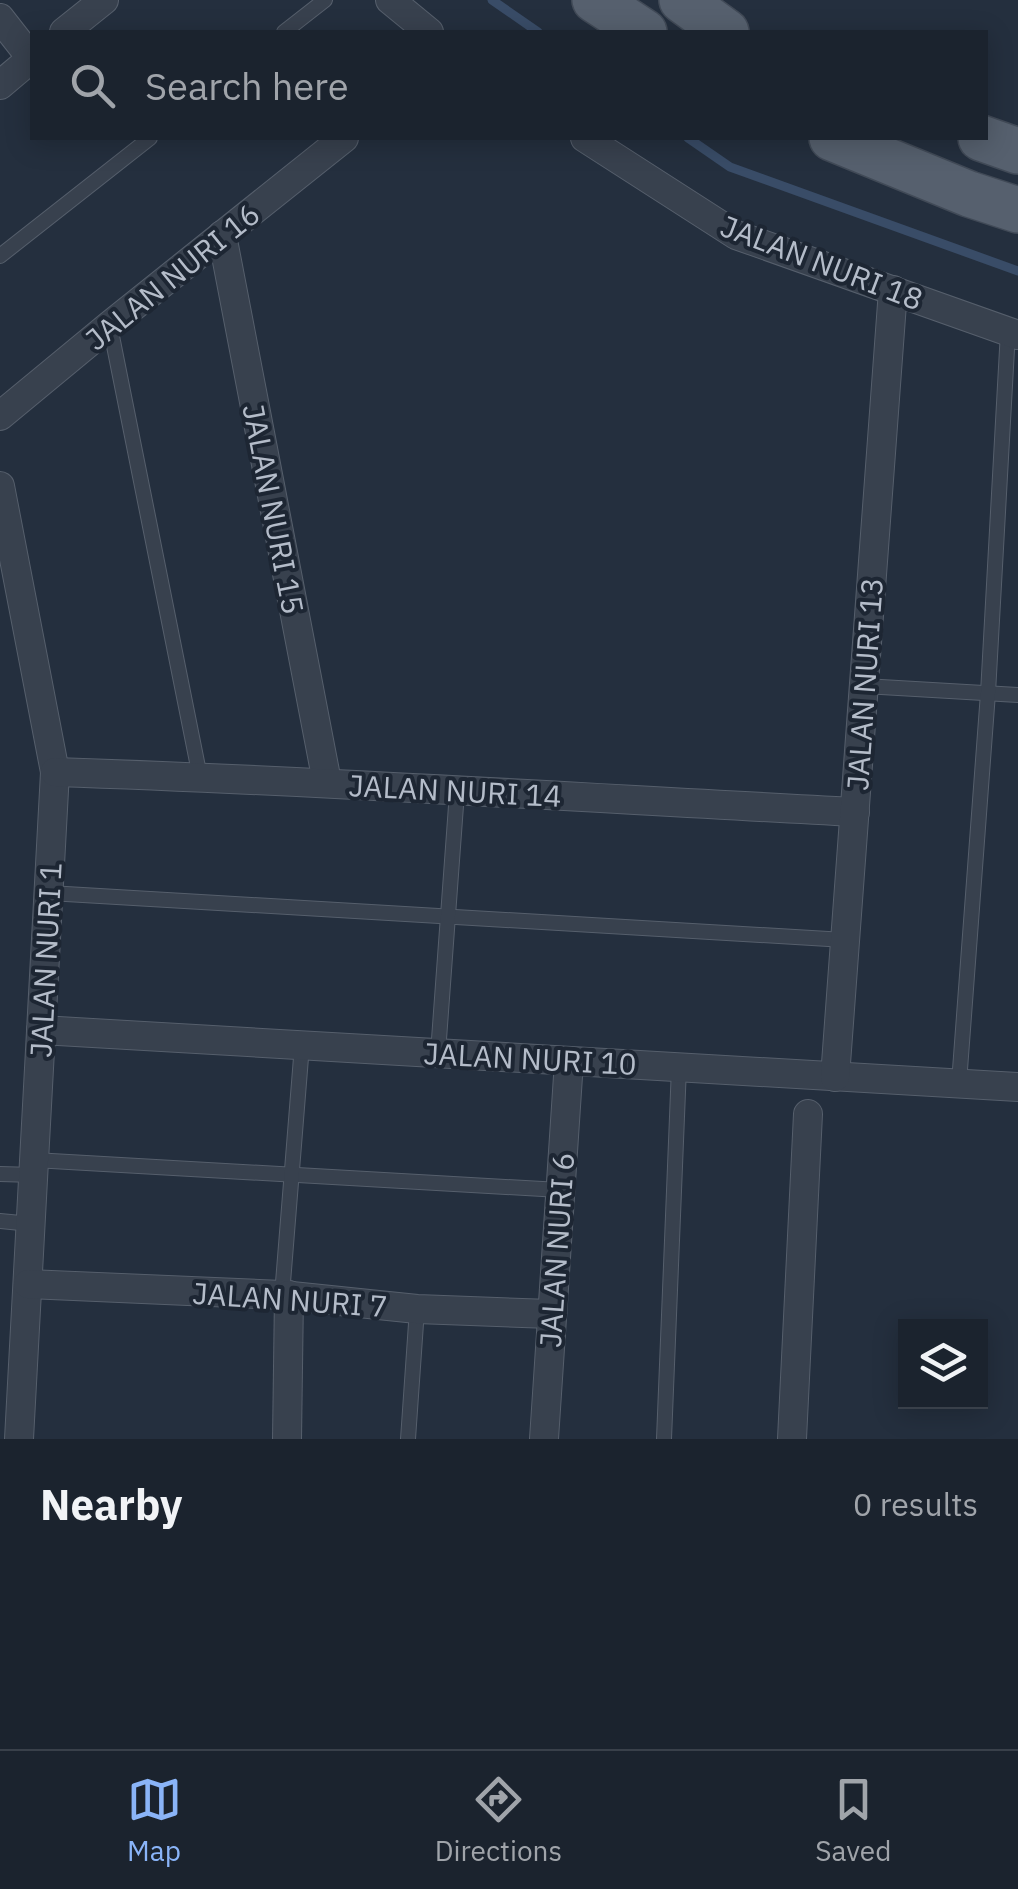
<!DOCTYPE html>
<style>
body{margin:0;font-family:"IBM Plex Sans",sans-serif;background:#282f3a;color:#f1f3f6}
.controls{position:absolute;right:30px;bottom:30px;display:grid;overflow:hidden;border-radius:0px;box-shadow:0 5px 25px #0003}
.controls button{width:90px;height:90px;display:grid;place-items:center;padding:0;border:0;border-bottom:2px solid #39404a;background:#1b232e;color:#f1f3f6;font:50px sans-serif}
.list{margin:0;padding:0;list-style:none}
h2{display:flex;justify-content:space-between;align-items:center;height:130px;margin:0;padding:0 40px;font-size:42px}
h2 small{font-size:32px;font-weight:400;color:#a0a4aa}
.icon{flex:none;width:55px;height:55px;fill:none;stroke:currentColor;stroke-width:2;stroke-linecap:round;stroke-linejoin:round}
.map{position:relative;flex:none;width:1018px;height:1439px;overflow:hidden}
.search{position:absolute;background:#1b232e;box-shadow:0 5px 25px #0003;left:30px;right:30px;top:30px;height:110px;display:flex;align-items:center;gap:25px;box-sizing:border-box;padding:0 35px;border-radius:0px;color:#a0a4aa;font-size:38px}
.sheet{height:310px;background:#1b232e}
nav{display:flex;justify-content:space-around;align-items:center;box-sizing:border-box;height:140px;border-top:2px solid #39404a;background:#1b232e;font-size:28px;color:#a0a4aa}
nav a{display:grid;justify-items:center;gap:5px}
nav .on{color:#8ab4f8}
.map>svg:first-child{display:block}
</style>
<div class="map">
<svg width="1018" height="1439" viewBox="0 0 1018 1439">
<rect width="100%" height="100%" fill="#242f3e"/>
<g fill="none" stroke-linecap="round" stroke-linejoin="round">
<!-- stream -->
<g stroke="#394c67" stroke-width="9">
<path d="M492,0l46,32"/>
<path d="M688,138l42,29 288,104"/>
</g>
<!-- lane casing -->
<g stroke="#565f6c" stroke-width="16">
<g id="lane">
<path d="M284,32l41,-32"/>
<path d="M0,256l150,-118"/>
<path d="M110,326l90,451"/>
<path d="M864,686l154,9"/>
<path d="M49,893l796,47"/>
<path d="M438,1053l19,-261"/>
<path d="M959,1083l29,-390 20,-362"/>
<path d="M34,1160l526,30"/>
<path d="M0,1174l34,1"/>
<path d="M0,1221l31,3"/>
<path d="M282,1295l20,-250"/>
<path d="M408,1439l9,-130"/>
<path d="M664,1439l15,-372"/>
</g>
</g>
<!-- street casing -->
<g stroke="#565f6c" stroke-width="30">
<g id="street">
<path d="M390,0l39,32"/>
<path d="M0,18l32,41"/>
<path d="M64,32l40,-32"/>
<path d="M0,85l32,-27"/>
<path d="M585,138l151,97 282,100"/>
<path d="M222,235l105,547"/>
<path d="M0,416l110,-91 234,-187"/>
<path d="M0,486l55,286 -36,667"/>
<path d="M55,772c267,9 533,26 800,40"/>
<path d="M41,1030l977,57"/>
<path d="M835,1077l58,-787"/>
<path d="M28,1284l254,11 135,14 134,5"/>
<path d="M287,1439l2,-144"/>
<path d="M544,1439l25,-378"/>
<path d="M792,1439l16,-325"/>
</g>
</g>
<!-- primary casing -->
<g stroke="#414a57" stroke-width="48">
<g id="primary">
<path d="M595,0l49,32"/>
<path d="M682,0l44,32"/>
<path d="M832,138l137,56 49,16"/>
<path d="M981,138l37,13"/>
</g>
</g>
<!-- lane -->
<use href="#lane" stroke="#38414e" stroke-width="14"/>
<!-- street -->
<use href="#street" stroke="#38414e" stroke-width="28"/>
<!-- primary -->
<use href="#primary" stroke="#56606e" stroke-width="45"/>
</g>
<g text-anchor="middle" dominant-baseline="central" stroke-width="8" stroke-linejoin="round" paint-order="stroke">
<!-- street labels -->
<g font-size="30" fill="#b4bcc9" stroke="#1d2633">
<text transform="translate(822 262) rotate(21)">JALAN NURI 18</text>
<text transform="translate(172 276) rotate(-39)">JALAN NURI 16</text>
<text transform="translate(274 509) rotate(79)">JALAN NURI 15</text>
<text transform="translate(864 684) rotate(-86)">JALAN NURI 13</text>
<text transform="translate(455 790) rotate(3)">JALAN NURI 14</text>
<text transform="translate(45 960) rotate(-87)">JALAN NURI 1</text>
<text transform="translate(530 1058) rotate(3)">JALAN NURI 10</text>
<text transform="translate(556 1250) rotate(-86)">JALAN NURI 6</text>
<text transform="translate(290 1299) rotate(4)">JALAN NURI 7</text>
</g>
</g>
</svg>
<div class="controls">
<button><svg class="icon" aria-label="layers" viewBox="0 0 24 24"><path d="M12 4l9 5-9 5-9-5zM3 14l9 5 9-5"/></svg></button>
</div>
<div class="search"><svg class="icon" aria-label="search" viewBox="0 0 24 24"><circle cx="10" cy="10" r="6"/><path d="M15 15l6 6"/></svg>Search here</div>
</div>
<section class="sheet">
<h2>Nearby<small>0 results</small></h2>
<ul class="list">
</ul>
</section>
<nav>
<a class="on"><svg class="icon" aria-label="map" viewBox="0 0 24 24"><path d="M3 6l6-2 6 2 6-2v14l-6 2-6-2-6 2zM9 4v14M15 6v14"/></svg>Map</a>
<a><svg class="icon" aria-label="directions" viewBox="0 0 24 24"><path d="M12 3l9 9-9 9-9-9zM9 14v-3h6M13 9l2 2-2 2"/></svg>Directions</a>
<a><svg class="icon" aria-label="saved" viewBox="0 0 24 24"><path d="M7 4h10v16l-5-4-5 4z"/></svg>Saved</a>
</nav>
